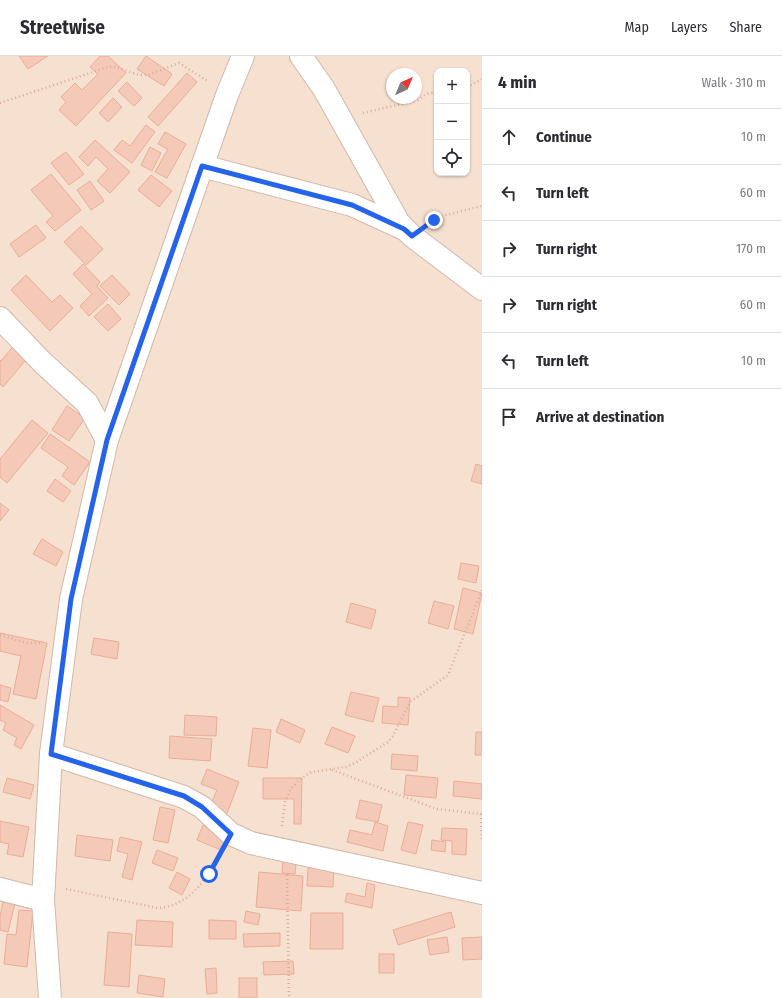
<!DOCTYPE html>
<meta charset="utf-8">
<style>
body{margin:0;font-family:"Fira Sans Condensed",sans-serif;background:#f7f7f7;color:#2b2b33}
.controls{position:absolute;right:12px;top:12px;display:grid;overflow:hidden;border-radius:8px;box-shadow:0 1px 3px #0004}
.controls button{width:36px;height:36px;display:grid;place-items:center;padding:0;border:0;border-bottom:1px solid #e1e1e2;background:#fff;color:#2b2b33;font:20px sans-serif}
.compass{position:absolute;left:386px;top:12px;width:36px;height:36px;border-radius:50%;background:#fff;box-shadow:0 1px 3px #0004;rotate:44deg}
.stop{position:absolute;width:12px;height:12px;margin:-9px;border:3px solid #2563eb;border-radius:50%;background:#fff}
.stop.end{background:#2563eb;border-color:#fff;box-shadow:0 1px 4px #0008}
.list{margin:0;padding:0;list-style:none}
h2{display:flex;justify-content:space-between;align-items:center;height:52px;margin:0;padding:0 16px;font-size:17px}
h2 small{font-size:13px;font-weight:400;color:#7c7c81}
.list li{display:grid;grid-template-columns:26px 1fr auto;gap:12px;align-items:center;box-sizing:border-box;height:56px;padding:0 16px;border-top:1px solid #e1e1e2}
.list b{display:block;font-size:15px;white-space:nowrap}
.list em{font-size:13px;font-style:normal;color:#7c7c81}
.icon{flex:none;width:22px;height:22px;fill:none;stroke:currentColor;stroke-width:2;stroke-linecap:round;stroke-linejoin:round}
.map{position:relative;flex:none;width:482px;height:942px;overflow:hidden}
header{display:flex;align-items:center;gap:24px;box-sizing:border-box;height:56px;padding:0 20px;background:#fff;border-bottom:1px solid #e1e1e2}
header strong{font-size:19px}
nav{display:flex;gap:22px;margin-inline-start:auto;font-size:14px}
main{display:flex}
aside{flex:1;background:#fff}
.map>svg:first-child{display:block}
</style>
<header>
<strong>Streetwise</strong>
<nav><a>Map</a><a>Layers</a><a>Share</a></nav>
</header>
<main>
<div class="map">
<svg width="482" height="942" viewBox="0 0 482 942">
<rect width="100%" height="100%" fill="#fef0e2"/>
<!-- residential -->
<path fill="#f6e0d0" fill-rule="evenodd" d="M0,0h482v942h-482zM437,15h30v102h-30zM392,18h24v24h-24z"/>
<!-- building -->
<g fill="#f5c9b7" stroke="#e9ad97">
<path d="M19,0h29l-20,13z"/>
<path d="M100,0h8l18,17 -50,53 -17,-16 7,-8 -5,-5 14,-14 7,7 16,-16 -8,-7z"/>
<path d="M146,0l26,18 -8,12 -27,-17z"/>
<path d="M187,17l10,9 -39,44 -10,-9z"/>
<path d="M127,26l15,16 -8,8 -16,-15z"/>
<path d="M113,42l9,9 -14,15 -9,-9z"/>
<path d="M146,69l9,7 -23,31 -18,-13 8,-10 8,6z"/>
<path d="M165,76l21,12 -19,34 -12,-6 13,-23 -10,-5z"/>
<path d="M95,84l35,32 -20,21 -13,-12 11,-12 -12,-12 -8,9 -9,-9z"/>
<path d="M150,91l11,6 -9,18 -11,-6z"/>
<path d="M66,96l18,22 -15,11 -18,-22z"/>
<path d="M51,118l30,36 -26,21 -9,-9 7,-6 -22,-26z"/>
<path d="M151,119l21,16 -13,16 -21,-17z"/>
<path d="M90,125l14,20 -13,9 -14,-20z"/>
<path d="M36,169l10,13 -27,19 -9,-13z"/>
<path d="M81,170l22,23 -17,16 -22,-23z"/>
<path d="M83,208l17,18 -3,4 11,12 -19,18 -9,-10 12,-12 -19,-20z"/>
<path d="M26,219l26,27 8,-7 13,13 -23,23 -39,-41z"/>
<path d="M112,219l18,19 -11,11 -19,-19z"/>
<path d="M108,248l13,15 -13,12 -14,-14z"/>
<path d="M22,280l14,12 -33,39 -3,-3v-24l1,1z"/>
<path d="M67,350l18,12 -16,23 -17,-11z"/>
<path d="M32,364l16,13 -41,50 -7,-6v-18z"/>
<path d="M50,378l40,28 -16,23 -12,-9 6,-9 -27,-19z"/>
<path d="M476,408l6,2v18l-11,-3z"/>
<path d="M55,423l16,12 -8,11 -16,-11z"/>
<path d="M0,447l9,7 -9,11z"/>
<path d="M42,483l21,13 -7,14 -23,-12z"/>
<path d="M461,507l18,3 -3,17 -18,-4z"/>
<path d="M463,532l19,5 -9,41 -19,-5z"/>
<path d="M434,545l20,5 -6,23 -20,-6z"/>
<path d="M351,547l25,7 -5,19 -25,-7z"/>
<path d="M0,577l47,10 -11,56 -23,-5 8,-38 -21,-5z"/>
<path d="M94,582l25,4 -2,17 -26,-5z"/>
<path d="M0,629l11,3 -3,14 -8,-2z"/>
<path d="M351,636l28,6 -6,24 -28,-7z"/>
<path d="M398,641l12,1 -2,27 -26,-2 1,-17 15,1z"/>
<path d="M0,649l34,20 -13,24 -7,-4 3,-7 -14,-8 3,-7 -6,-3z"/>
<path d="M185,659l32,2 -1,19 -32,-1z"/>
<path d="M281,663l24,11 -5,13 -24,-11z"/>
<path d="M332,671l23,9 -7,17 -23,-9z"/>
<path d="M253,672l18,2 -4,38 -19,-2z"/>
<path d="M476,676h6v23h-7z"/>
<path d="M170,680l42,3 -2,22 -41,-3z"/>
<path d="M392,698l26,2 -1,15 -26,-2z"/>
<path d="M207,713l32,13 -13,34 -17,-7 8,-19 -16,-6z"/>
<path d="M406,719l32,3 -2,20 -32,-3z"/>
<path d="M7,722l27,7 -4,14 -27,-7z"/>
<path d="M263,722h39l-1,46h-7v-25h-31z"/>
<path d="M454,725l28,3v15l-29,-3z"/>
<path d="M360,744l22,5 -4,17 -22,-4z"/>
<path d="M160,751l15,3 -7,33 -15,-3z"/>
<path d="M0,765l29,6 -6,30 -16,-3 2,-10 -9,-2z"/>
<path d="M375,766l13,4 -5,25 -36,-9 3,-12 22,5z"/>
<path d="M408,766l15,3 -7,29 -15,-4z"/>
<path d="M203,769l24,10 -6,15 -24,-10z"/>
<path d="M442,772l25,1 -1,26 -14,-1v-13l-11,-1z"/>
<path d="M77,779l36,5 -3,21 -35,-5z"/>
<path d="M120,781l22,5 -10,38 -10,-3 6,-23 -11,-3z"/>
<path d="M432,784l14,2 -1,10 -14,-2z"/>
<path d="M157,794l21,8 -5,13 -21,-8z"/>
<path d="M283,797l14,1 -2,20 -13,-1z"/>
<path d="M308,812h26l-1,19 -26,-1z"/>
<path d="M177,816l13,7 -8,16 -13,-7z"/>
<path d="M259,816l44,4 -2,35 -45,-4z"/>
<path d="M367,827l8,2 -3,23 -27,-6 2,-9 18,4z"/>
<path d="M4,841l12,2 -8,33 -8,-2v-14z"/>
<path d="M19,854l14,1 -6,56 -23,-3 3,-30 9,1z"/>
<path d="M246,855l14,3 -2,11 -14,-3z"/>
<path d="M451,856l4,15 -57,18 -5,-15z"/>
<path d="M311,857h32v36h-33z"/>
<path d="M137,864l36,2 -1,25 -37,-2z"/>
<path d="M209,864l27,1v18h-27z"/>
<path d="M108,876l24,2 -3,53 -25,-2z"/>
<path d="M280,877v13l-36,1 -1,-13z"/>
<path d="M447,881l2,15 -19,3 -3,-15z"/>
<path d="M482,881v22l-19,1 -1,-22z"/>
<rect x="379" y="898" width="15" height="19"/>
<path d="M293,905l1,13 -30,1 -1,-13z"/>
<path d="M216,912l1,25 -10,1 -2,-25z"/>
<path d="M139,919l26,4 -2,18 -26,-4z"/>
<rect x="239" y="922" width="18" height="20"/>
</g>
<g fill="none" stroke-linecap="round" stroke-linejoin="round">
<!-- minor casing -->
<g stroke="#d2b8aa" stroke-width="24">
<g id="minor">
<path d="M301,0l23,33 75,134 13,13 70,53"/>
<path d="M202,110l150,39 50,23"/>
<path d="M0,262l43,45 44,40 20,37"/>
<path d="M51,698l133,43 18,10 29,27 20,9 231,50"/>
<path d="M0,833l43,11"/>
<path d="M50,942l-7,-98 8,-146 20,-155 36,-159 120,-345 16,-39"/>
</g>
</g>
<!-- path -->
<g stroke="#daac9b" stroke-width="2.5" stroke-dasharray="1 3" stroke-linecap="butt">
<path d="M467,31l15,-8"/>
<path d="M0,47l108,-36h8l23,8h9l31,-12 30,19"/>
<path d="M363,57l55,-13 8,-6 11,-2"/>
<path d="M431,166l15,-7 36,-9"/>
<path d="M0,579l27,8h15"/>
<path d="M332,714l105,39 45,5"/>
<path d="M481,758l1,28"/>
<path d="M282,770l3,-24 5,-12 9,-10 12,-8 35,-5 9,-4 33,-21 5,-6 17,-34 38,-27 34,-85"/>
<path d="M287,819l2,123"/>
<path d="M66,833l92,19c31,-2 49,-29 62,-54"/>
</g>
<!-- minor -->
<use href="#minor" stroke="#fff" stroke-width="22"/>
</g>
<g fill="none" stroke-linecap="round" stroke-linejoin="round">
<!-- route -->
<path stroke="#2563eb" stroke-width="5" d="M209,818l22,-40 -29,-27 -18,-11 -133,-42 20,-155 36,-159 95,-274 150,39 52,24 8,7 22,-16"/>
</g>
</svg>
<div class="controls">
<button>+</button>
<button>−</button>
<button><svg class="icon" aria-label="locate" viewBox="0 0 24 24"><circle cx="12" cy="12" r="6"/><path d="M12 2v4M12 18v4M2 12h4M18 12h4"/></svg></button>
</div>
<svg class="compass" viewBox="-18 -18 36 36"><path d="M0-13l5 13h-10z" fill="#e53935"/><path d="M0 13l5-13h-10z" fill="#7c7c81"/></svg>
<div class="stop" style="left:209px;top:818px"></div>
<div class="stop end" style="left:434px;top:164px"></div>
</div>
<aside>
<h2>4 min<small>Walk · 310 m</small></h2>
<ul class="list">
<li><svg class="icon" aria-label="ahead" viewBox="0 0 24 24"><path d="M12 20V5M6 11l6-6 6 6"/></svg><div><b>Continue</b></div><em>10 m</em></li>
<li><svg class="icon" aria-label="left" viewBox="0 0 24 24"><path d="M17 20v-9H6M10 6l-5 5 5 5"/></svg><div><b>Turn left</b></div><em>60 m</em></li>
<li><svg class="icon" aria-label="right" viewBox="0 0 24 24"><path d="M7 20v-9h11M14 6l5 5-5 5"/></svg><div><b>Turn right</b></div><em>170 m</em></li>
<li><svg class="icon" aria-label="right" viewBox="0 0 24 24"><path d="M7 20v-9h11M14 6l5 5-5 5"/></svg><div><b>Turn right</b></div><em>60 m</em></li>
<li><svg class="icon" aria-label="left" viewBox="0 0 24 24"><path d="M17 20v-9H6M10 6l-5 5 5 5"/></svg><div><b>Turn left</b></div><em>10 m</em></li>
<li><svg class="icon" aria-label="arrive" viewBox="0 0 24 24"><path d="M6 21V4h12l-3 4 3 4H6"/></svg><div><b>Arrive at destination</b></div></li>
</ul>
</aside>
</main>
